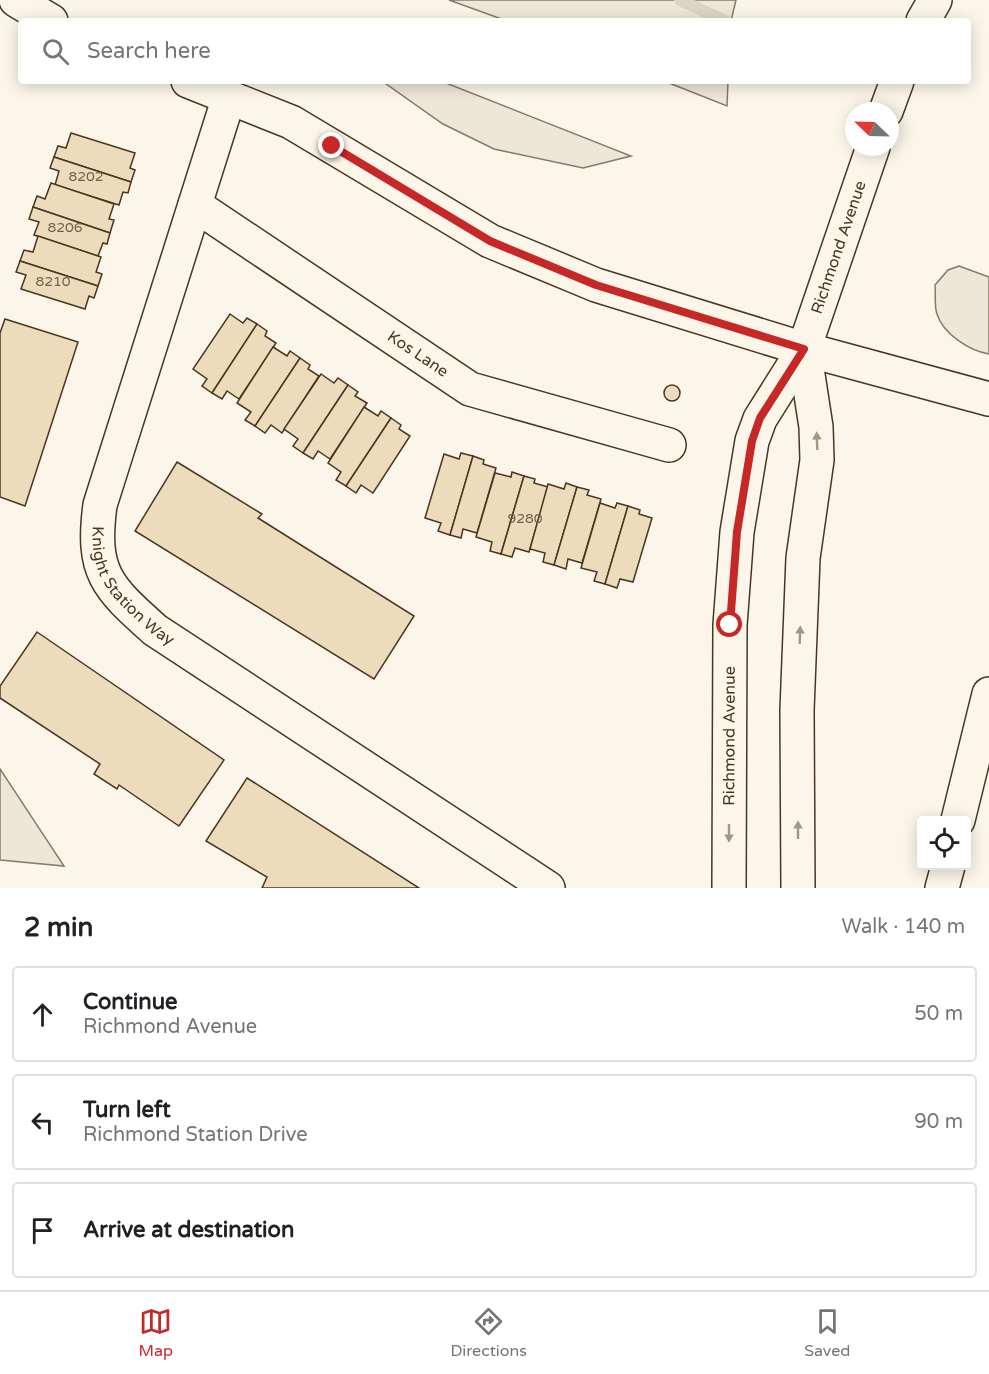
<!DOCTYPE html>
<meta charset="utf-8">
<style>
body{margin:0;font-family:"Varela Round",sans-serif;background:#f6f6f6;color:#202124}
.controls{position:absolute;right:18px;bottom:18px;display:grid;overflow:hidden;border-radius:6px;box-shadow:0 3px 15px #0003}
.controls button{width:54px;height:54px;display:grid;place-items:center;padding:0;border:0;border-bottom:2px solid #e0e0e0;background:#fff;color:#202124;font:30px sans-serif}
.compass{position:absolute;left:845px;top:102px;width:54px;height:54px;border-radius:50%;background:#fff;box-shadow:0 3px 15px #0003;rotate:293deg}
.stop{position:absolute;width:18px;height:18px;margin:-14px;border:4px solid #c62828;border-radius:50%;background:#fff}
.stop.end{background:#c62828;border-color:#fff;box-shadow:0 2px 6px #0008}
.list{margin:0;padding:0;list-style:none}
h2{display:flex;justify-content:space-between;align-items:center;height:78px;margin:0;padding:0 24px;font-size:26px}
h2 small{font-size:20px;font-weight:400;color:#757577}
.list li{display:grid;grid-template-columns:39px 1fr auto;gap:18px;align-items:center;box-sizing:border-box;height:96px;margin:0 12px 12px;padding:0 12px;border:2px solid #e0e0e0;border-radius:6px}
.list b{display:block;font-size:22px;white-space:nowrap}
.list p{margin:0;font-size:20px;white-space:nowrap;color:#757577}
.list em{font-size:20px;font-style:normal;color:#757577}
.icon{flex:none;width:33px;height:33px;fill:none;stroke:currentColor;stroke-width:2;stroke-linecap:round;stroke-linejoin:round}
.map{position:relative;flex:none;width:989px;height:888px;overflow:hidden}
.search{position:absolute;background:#fff;box-shadow:0 3px 15px #0003;left:18px;right:18px;top:18px;height:66px;display:flex;align-items:center;gap:15px;box-sizing:border-box;padding:0 21px;border-radius:6px;color:#757577;font-size:22px}
.sheet{height:402px;background:#fff}
nav{display:flex;justify-content:space-around;align-items:center;box-sizing:border-box;height:84px;border-top:2px solid #e0e0e0;background:#fff;font-size:16px;color:#757577}
nav a{display:grid;justify-items:center;gap:3px}
nav .on{color:#c62828}
.map>svg:first-child{display:block}
</style>
<div class="map">
<svg width="989" height="888" viewBox="0 0 989 888">
<rect width="100%" height="100%" fill="#fbf6e9"/>
<!-- green -->
<g fill="#ede6d9" stroke="#887966" stroke-width="1.5">
<path d="M449,0h287l-5,21h-224z"/>
<path d="M382,81h59l190,75 -48,12 -89,-19 -51,-25z"/>
<path d="M664,81h64l-1,25z"/>
<path d="M959,266l30,11v77c-19,-3 -46,-20 -52,-40 -3,-8 -1,-20 -2,-29l13,-15z"/>
<path d="M0,769l64,97 -64,-6z"/>
</g>
<g fill="none" stroke-linecap="round" stroke-linejoin="round">
<!-- stream -->
<path stroke="#dcd4c6" stroke-width="12" d="M680,0l45,21"/>
</g>
<!-- building -->
<g fill="#ecdcbc" stroke="#4a3520" stroke-width="1.5">
<path d="M71,133l64,20 -5,15 5,2 -4,12 -77,-25 4,-11 8,2z"/>
<path d="M54,157l77,25 -3,11 -5,-1 -4,13 -64,-20 4,-14 -9,-3z"/>
<path d="M51,183l63,21 -5,15 5,1 -4,13 -77,-26 4,-11 8,3z"/>
<path d="M33,207l77,26 -3,11 -4,-1 -5,13 -64,-21 5,-13 -10,-3z"/>
<path d="M38,236l63,21 -5,15 6,2 -4,12 -78,-25 4,-11 9,2z"/>
<path d="M20,261l78,25 -4,12 -5,-2 -4,13 -64,-20 5,-14 -10,-3z"/>
<path d="M230,314l13,9 4,-5 10,6 -45,69 -10,-7 5,-7 -14,-10z"/>
<path d="M5,319l73,23 -53,164 -25,-9v-164z"/>
<path d="M257,324l10,7 -2,5 11,7 -37,56 -12,-8 -5,8 -10,-6z"/>
<path d="M273,347l14,9 3,-5 10,7 -45,68 -10,-6 6,-8 -14,-9z"/>
<path d="M300,358l10,7 -2,4 11,7 -37,57 -11,-8 -6,8 -10,-7z"/>
<path d="M321,374l13,9 4,-5 10,7 -45,68 -10,-7 5,-7 -14,-10z"/>
<circle cx="672" cy="393" r="8"/>
<path d="M348,385l10,7 -3,4 12,7 -37,56 -12,-8 -5,8 -10,-6z"/>
<path d="M364,407l14,9 3,-5 10,7 -45,68 -10,-6 5,-8 -13,-9z"/>
<path d="M391,418l10,7 -2,4 11,7 -37,57 -12,-8 -5,8 -10,-7z"/>
<path d="M461,453l12,3 -23,79 -12,-4 3,-8 -16,-5 19,-64 15,5z"/>
<path d="M473,456l11,4 -1,4 13,4 -19,65 -14,-4 -2,9 -11,-3z"/>
<path d="M177,462l85,52 -4,4 156,98 -40,63 -239,-148z"/>
<path d="M512,472l12,4 -23,78 -11,-3 2,-9 -16,-5 19,-64 16,4z"/>
<path d="M524,476l11,3 -1,4 14,4 -19,65 -14,-4 -3,9 -11,-3z"/>
<path d="M566,483l11,4 -23,78 -11,-3 2,-9 -15,-4 18,-65 16,5z"/>
<path d="M577,487l12,3 -2,5 14,4 -19,64 -14,-4 -2,10 -12,-4z"/>
<path d="M600,503l15,5 2,-5 11,3 -23,78 -11,-3 3,-9 -16,-4z"/>
<path d="M628,506l12,4 -1,4 13,4 -19,64 -13,-3 -3,9 -12,-4z"/>
<path d="M37,632l187,128 -45,66 -60,-41 -2,4 -23,-15 6,-10 -100,-66v-12z"/>
<path d="M247,778l172,110h-157l5,-11 -61,-36z"/>
</g>
<g fill="none" stroke-linecap="round" stroke-linejoin="round">
<!-- minor casing -->
<g stroke="#4a3520" stroke-width="36">
<g id="minor">
<path d="M16,0l35,21"/>
<path d="M923,21l12,-21"/>
<path d="M188,81l103,41 199,119 106,44 208,64 185,50"/>
<path id="s1" d="M229,97l-129,408c-9,68 7,82 55,125l393,258"/>
<path d="M886,111l11,-30"/>
<path id="s2" d="M195,205l275,184 199,56"/>
<path d="M958,820l31,-126"/>
<path id="s3" d="M729,888l1,-263 7,-93 15,-91 8,-22 44,-70 69,-202"/>
<path d="M798,888l-1,-178 6,-152 14,-98 -1,-33 -12,-78"/>
<path d="M942,888l6,-22"/>
</g>
</g>
<!-- minor -->
<use href="#minor" stroke="#fbf6e9" stroke-width="33"/>
</g>
<!-- one-way arrows -->
<defs><path id="oneway-solid" d="M-6-.8H1V-3.2L6.5 0L1 3.2V.8H-6Z" transform="scale(1.5)"/></defs>
<g fill="#a29684">
<use href="#oneway-solid" transform="translate(817 441) rotate(-92)"/>
<use href="#oneway-solid" transform="translate(800 635) rotate(-88)"/>
<use href="#oneway-solid" transform="translate(798 830) rotate(-90)"/>
<use href="#oneway-solid" transform="translate(729 833) rotate(90)"/>
</g>
<g fill="none" stroke-linecap="round" stroke-linejoin="round">
<!-- route -->
<path stroke="#c62828" stroke-width="8" d="M332,146l158,95 106,44 208,64 -44,69 -8,23 -15,91 -7,93"/>
</g>
<g text-anchor="middle" dominant-baseline="central" stroke-width="4.5" stroke-linejoin="round" paint-order="stroke">
<!-- number labels -->
<g font-size="14" fill="#725f47">
<text x="86" y="176">8202</text>
<text x="65" y="227">8206</text>
<text x="53" y="281">8210</text>
<text x="525" y="518">9280</text>
</g>
<!-- street labels -->
<g font-size="16" fill="#4a3520" stroke="#fbf6e9">
<text stroke="none"><textPath href="#s3" startOffset="662">Richmond Avenue</textPath></text>
<text stroke="none"><textPath href="#s2" startOffset="268">Kos Lane</textPath></text>
<text stroke="none"><textPath href="#s1" startOffset="522">Knight Station Way</textPath></text>
<text stroke="none"><textPath href="#s3" startOffset="152">Richmond Avenue</textPath></text>
</g>
</g>
</svg>
<div class="controls">
<button><svg class="icon" aria-label="locate" viewBox="0 0 24 24"><circle cx="12" cy="12" r="6"/><path d="M12 2v4M12 18v4M2 12h4M18 12h4"/></svg></button>
</div>
<svg class="compass" viewBox="-18 -18 36 36"><path d="M0-13l5 13h-10z" fill="#e53935"/><path d="M0 13l5-13h-10z" fill="#757577"/></svg>
<div class="stop" style="left:730px;top:625px"></div>
<div class="stop end" style="left:332px;top:146px"></div>
<div class="search"><svg class="icon" aria-label="search" viewBox="0 0 24 24"><circle cx="10" cy="10" r="6"/><path d="M15 15l6 6"/></svg>Search here</div>
</div>
<section class="sheet">
<h2>2 min<small>Walk · 140 m</small></h2>
<ul class="list">
<li><svg class="icon" aria-label="ahead" viewBox="0 0 24 24"><path d="M12 20V5M6 11l6-6 6 6"/></svg><div><b>Continue</b><p>Richmond Avenue</p></div><em>50 m</em></li>
<li><svg class="icon" aria-label="left" viewBox="0 0 24 24"><path d="M17 20v-9H6M10 6l-5 5 5 5"/></svg><div><b>Turn left</b><p>Richmond Station Drive</p></div><em>90 m</em></li>
<li><svg class="icon" aria-label="arrive" viewBox="0 0 24 24"><path d="M6 21V4h12l-3 4 3 4H6"/></svg><div><b>Arrive at destination</b></div></li>
</ul>
</section>
<nav>
<a class="on"><svg class="icon" aria-label="map" viewBox="0 0 24 24"><path d="M3 6l6-2 6 2 6-2v14l-6 2-6-2-6 2zM9 4v14M15 6v14"/></svg>Map</a>
<a><svg class="icon" aria-label="directions" viewBox="0 0 24 24"><path d="M12 3l9 9-9 9-9-9zM9 14v-3h6M13 9l2 2-2 2"/></svg>Directions</a>
<a><svg class="icon" aria-label="saved" viewBox="0 0 24 24"><path d="M7 4h10v16l-5-4-5 4z"/></svg>Saved</a>
</nav>
